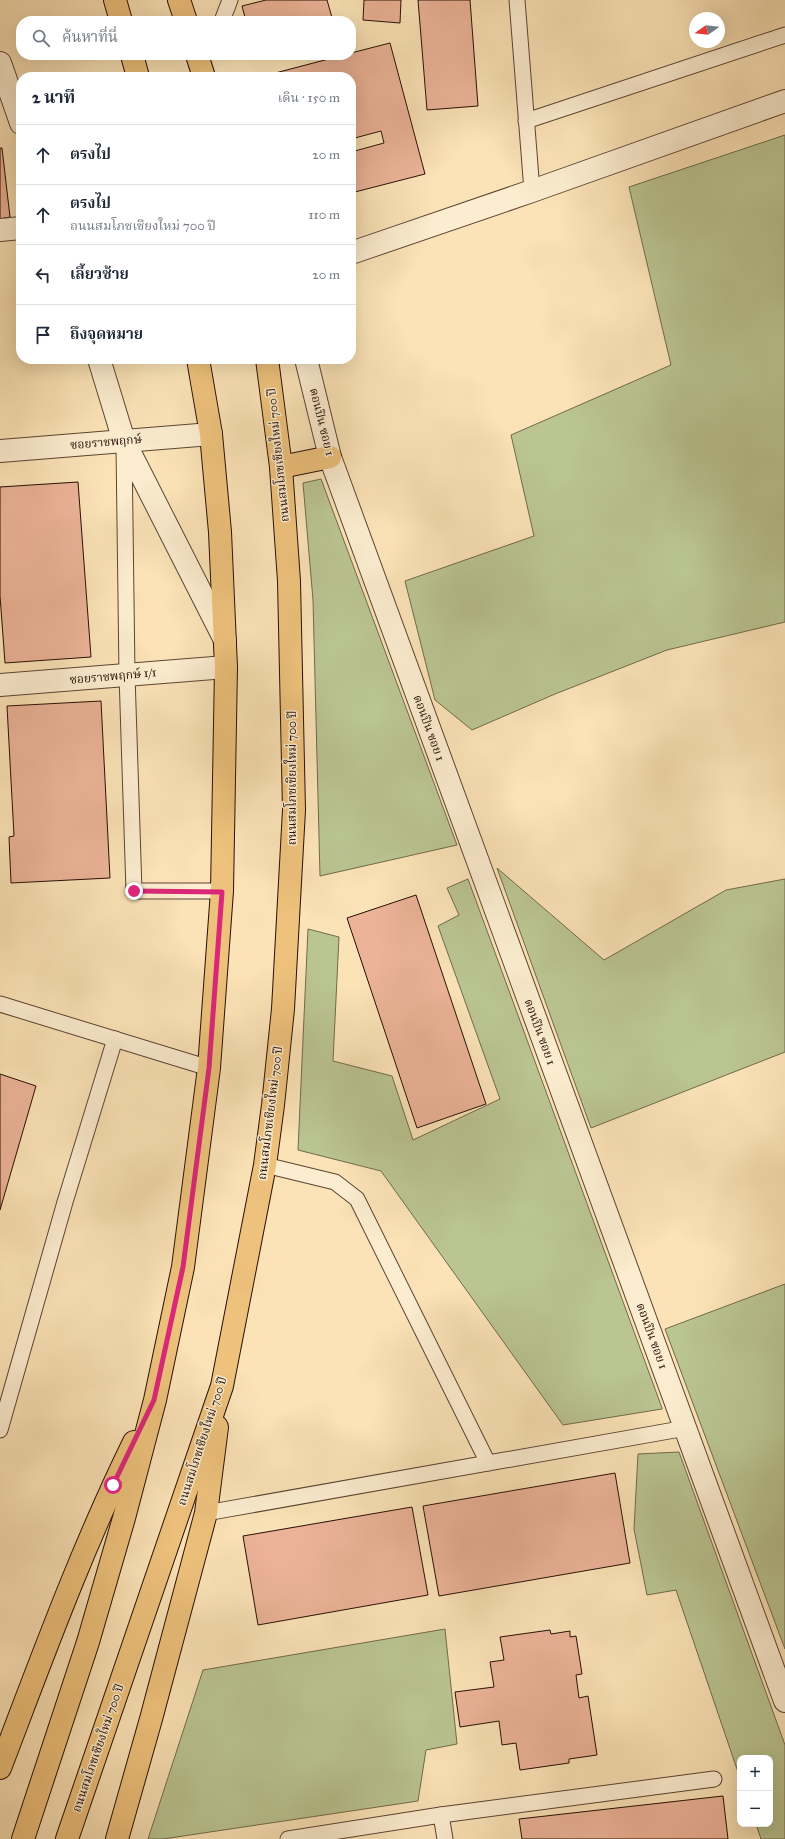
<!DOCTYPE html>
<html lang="th">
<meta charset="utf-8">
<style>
body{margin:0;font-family:"IM FELL Great Primer","Noto Serif Thai",serif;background:#f2f2f3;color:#1f2937}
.controls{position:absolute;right:12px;bottom:12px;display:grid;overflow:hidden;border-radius:8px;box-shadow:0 4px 16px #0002}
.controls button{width:36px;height:36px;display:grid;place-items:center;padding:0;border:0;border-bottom:1px solid #e0e1e3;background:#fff;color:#1f2937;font:20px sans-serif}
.compass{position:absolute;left:689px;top:12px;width:36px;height:36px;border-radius:50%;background:#fff;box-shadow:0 4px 16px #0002;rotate:256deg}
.stop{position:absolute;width:12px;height:12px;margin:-9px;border:3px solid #db2777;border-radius:50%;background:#fff}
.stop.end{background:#db2777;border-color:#fff;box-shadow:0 1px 4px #0008}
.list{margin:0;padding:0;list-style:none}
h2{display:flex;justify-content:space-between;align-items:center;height:52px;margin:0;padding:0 16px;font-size:17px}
h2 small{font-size:13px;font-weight:400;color:#747a83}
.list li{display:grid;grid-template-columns:26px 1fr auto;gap:12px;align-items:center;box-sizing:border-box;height:60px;padding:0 16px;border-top:1px solid #e0e1e3}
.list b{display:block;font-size:15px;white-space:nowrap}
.list p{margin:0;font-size:13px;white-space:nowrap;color:#747a83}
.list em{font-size:13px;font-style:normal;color:#747a83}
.icon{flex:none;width:22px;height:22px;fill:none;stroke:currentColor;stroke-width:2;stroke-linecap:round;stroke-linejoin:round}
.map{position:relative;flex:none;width:785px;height:1839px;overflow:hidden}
.search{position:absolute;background:#fff;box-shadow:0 4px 16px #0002;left:16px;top:16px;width:340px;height:44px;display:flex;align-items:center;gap:10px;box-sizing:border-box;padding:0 14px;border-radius:16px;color:#747a83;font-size:15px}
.panel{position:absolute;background:#fff;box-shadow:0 4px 16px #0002;left:16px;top:72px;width:340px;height:292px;border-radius:16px}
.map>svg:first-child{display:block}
</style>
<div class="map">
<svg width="785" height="1839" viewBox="0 0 785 1839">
<rect width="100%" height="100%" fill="#fbe3b7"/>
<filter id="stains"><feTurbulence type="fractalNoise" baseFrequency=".005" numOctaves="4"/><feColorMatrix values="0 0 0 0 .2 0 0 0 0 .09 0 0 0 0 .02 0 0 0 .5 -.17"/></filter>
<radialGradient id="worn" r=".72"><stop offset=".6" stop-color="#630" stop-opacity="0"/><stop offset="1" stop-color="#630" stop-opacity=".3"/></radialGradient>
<!-- green -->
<g fill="#bac592" stroke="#706a4c">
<path d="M785,135v487l-118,28 -112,44 -83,36 -37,-30 -30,-119 129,-45 -23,-101 160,-70 -42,-178z"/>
<path d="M321,479l136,366 -137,31 -7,-276 -10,-117z"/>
<path d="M497,868l107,92 122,-70 59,-11v173l-194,76z"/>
<path d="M468,879l194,529v1l-99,16 -182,-254 -83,-21 10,-221 31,8 -6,124 59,15 21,64 87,-41 -62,-173 21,-11 -12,-27z"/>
<path d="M785,1284v365l-120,-320z"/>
<path d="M679,1452l106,293v94h-24l-5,-15h14v-66h-30v20l-64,-188 -29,5 -13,-66 4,-75z"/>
<path d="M445,1629l12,115 -31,6 -8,51 -255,38h-15l55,-169z"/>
</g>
<!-- building -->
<g fill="#ecb398" stroke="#270f05">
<path d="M266,0h61l6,21h-87l-4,-15z"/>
<path d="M364,0h37l-1,23 -37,-3z"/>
<path d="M418,0h52l8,106 -51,4z"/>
<path d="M390,43l35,131 -74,19v-41l33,-9 -3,-12 -30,8v-62h-91l84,-22h7v-2z"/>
<path d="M0,148h2l8,69 -10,2z"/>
<path d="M78,482l13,175 -86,6 -5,-67v-109z"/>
<path d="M101,701l9,177 -99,5 -2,-46 5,-1 -7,-130z"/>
<path d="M416,895l70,209 -69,24 -70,-210z"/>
<path d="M0,1074l36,12 -36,124z"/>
<path d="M615,1473l15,90 -191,33 -16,-90z"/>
<path d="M412,1507l16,88 -170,30 -15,-89z"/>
<path d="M550,1630l1,4 19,-3v6l6,-1 6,38 -6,1 3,23 9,-2 9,59 -28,4v4l-49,7 -4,-27 -14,2 -3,-24 -39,6 -5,-35 39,-5 -4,-25 14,-2 -4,-23z"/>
<path d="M723,1796l5,43h-206l-3,-20z"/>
</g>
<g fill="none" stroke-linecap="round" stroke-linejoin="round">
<!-- lane casing -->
<g stroke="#5c4432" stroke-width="17">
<g id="lane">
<path d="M517,0l15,191"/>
<path d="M222,21l8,-21"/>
<path d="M526,121l259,-86"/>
<path d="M124,446l3,229 7,216h88"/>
<path d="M0,1004l209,64"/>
<path d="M265,1165l70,17 22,17 131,264"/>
<path d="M0,1430l65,-228 50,-163"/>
<path d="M206,1513l480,-85"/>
<path d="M441,1815l4,24"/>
<path d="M288,1839l153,-24 273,-36"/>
</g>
</g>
<!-- street casing -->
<g stroke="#5c4432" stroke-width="24">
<g id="street">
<path d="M0,63l21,60"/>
<path d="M0,230l21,-2"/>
<path d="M351,253l181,-62 253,-90"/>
<path d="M99,359l25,82 101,199"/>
<path d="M306,359l24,98 455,1244"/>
<path d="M0,451l211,-17"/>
<path d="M0,685l226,-18"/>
</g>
</g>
<!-- primary casing -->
<g stroke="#270f05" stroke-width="24">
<g id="primary">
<path d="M115,0l6,21"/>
<path d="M179,0l7,21"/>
<path d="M132,55l6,22"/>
<path d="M197,55l7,22"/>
<path d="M281,467l49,-10"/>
<path d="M0,1768c42,-110 82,-220 134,-326"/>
<path d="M23,1839l65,-197 36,-124 31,-118 28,-133 26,-199 13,-177 4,-224 -6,-135 -9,-98 -13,-75"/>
<path d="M67,1839l155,-453 43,-221 8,-60 10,-96 11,-199 -5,-229 -8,-114 -14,-108"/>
<path d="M117,1839l34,-120 55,-206 11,-86"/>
</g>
</g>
<!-- lane -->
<use href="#lane" stroke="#fcedd0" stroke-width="15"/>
<!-- street -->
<use href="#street" stroke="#fcedd0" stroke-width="22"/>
<!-- primary -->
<use href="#primary" stroke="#eec27c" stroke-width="22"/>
</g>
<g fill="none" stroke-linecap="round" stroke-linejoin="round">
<!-- route -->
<path stroke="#db2777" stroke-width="5" d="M113,1485l41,-85 29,-133 26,-199 13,-176 -88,-1"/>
</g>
<g text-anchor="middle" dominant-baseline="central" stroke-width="3" stroke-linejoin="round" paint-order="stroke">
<!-- street labels -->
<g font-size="12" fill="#270f05" stroke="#fcedd0">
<text transform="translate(322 422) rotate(76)">ดอนปิน ซอย 1</text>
<text transform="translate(106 442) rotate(-5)">ซอยราชพฤกษ์</text>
<text transform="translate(278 455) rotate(-96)">ถนนสมโภชเชียงใหม่ 700 ปี</text>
<text transform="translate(113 676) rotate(-5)">ซอยราชพฤกษ์ 1/1</text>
<text transform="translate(429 728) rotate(70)">ดอนปิน ซอย 1</text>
<text transform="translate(292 778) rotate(-90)">ถนนสมโภชเชียงใหม่ 700 ปี</text>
<text transform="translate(540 1032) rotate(70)">ดอนปิน ซอย 1</text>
<text transform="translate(270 1113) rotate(-83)">ถนนสมโภชเชียงใหม่ 700 ปี</text>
<text transform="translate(652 1336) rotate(70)">ดอนปิน ซอย 1</text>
<text transform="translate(202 1441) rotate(-72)">ถนนสมโภชเชียงใหม่ 700 ปี</text>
<text transform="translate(98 1748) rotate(-71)">ถนนสมโภชเชียงใหม่ 700 ปี</text>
</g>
</g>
<rect width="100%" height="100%" filter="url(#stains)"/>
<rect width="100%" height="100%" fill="url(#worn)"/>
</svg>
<div class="controls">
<button>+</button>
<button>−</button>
</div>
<svg class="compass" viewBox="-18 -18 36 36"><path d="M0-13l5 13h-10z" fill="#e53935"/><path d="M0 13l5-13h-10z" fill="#747a83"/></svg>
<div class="stop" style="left:113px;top:1485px"></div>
<div class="stop end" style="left:134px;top:891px"></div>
<div class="search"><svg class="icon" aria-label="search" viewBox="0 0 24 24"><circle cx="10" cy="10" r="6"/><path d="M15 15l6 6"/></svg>ค้นหาที่นี่</div>
<section class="panel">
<h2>2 นาที<small>เดิน · 150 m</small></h2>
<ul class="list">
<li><svg class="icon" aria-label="ahead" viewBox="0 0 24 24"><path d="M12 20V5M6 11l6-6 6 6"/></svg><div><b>ตรงไป</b></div><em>20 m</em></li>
<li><svg class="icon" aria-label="ahead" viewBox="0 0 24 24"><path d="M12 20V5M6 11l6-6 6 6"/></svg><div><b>ตรงไป</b><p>ถนนสมโภชเชียงใหม่ 700 ปี</p></div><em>110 m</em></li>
<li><svg class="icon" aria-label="left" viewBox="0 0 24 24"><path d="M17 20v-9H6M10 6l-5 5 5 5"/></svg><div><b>เลี้ยวซ้าย</b></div><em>20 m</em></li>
<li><svg class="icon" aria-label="arrive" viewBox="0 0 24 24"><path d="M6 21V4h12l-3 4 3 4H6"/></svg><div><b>ถึงจุดหมาย</b></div></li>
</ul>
</section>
</div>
